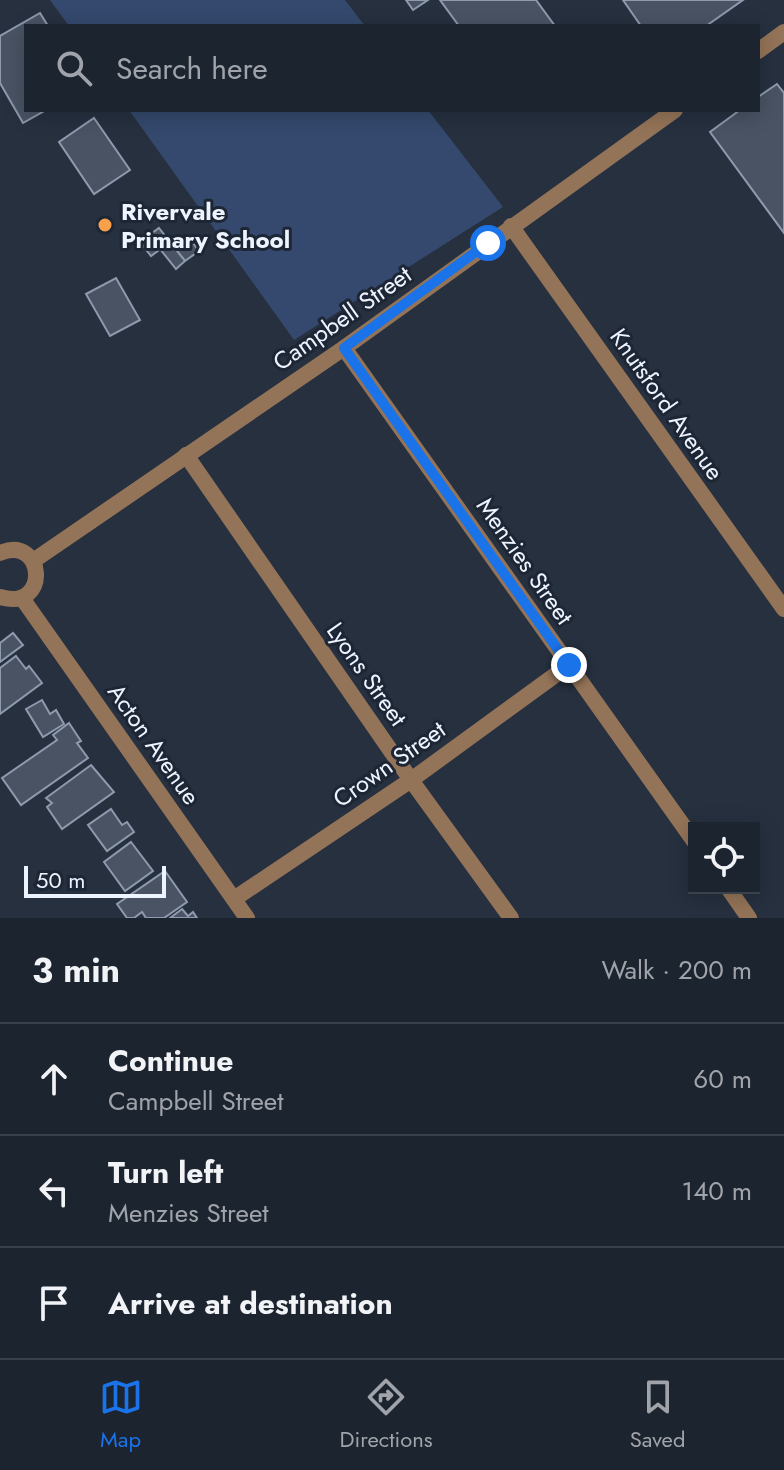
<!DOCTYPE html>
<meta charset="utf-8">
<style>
body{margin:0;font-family:Jost,sans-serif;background:#29303b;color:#f1f3f6}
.controls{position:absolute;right:24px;bottom:24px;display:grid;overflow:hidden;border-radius:0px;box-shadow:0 4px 20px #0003}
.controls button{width:72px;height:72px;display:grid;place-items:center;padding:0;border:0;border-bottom:2px solid #3a414b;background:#1c242f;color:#f1f3f6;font:40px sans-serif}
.scale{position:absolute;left:24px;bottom:20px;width:142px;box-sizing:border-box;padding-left:8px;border:4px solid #eef4ff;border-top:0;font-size:22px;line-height:28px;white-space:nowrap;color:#eef4ff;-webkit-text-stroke:6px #1d2635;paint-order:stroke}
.stop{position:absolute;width:24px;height:24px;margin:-18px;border:6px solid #1a73e8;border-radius:50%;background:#fff}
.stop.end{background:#1a73e8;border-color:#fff;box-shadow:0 2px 8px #0008}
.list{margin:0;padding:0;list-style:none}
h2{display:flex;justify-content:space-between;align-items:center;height:104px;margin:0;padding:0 32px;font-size:34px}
h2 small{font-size:26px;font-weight:400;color:#a0a4aa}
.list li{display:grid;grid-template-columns:52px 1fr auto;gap:24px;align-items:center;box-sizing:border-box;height:112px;padding:0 32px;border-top:2px solid #3a414b}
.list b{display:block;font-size:30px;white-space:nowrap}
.list p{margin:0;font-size:26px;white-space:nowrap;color:#a0a4aa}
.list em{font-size:26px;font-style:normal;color:#a0a4aa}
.icon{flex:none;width:44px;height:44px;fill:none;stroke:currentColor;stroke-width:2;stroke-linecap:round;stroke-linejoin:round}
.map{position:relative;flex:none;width:784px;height:918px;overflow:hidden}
.search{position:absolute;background:#1c242f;box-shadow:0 4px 20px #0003;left:24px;right:24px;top:24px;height:88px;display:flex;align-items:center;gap:20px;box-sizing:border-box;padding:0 28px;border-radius:0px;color:#a0a4aa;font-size:30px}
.sheet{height:440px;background:#1c242f}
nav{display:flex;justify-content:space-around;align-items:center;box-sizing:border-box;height:112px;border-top:2px solid #3a414b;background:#1c242f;font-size:22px;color:#a0a4aa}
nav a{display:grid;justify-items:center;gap:4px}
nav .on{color:#1a73e8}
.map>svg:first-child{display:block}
</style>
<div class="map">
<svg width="784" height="918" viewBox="0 0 784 918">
<rect width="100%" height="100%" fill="#26303f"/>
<!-- green -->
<g fill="#34496d">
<path d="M50,0h295l20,26h-296z"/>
<path d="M129,110h299l75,97 -209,133z"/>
</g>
<!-- building -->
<g fill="#495364" stroke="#8e9aad" stroke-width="2">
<path d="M406,0h22l-15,10z"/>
<path d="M440,0h96l19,26h-96z"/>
<path d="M623,0h120l-37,26h-65z"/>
<path d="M40,13l8,13h-22v84h20l-23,13 -23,-40v-47z"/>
<path d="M777,84l7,9v140l-74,-101 30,-22h18v-13z"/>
<path d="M94,118l36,52 -36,24 -35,-52z"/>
<path d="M159,228l11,14 -19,14 -11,-14z"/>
<path d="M189,238l10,13 -14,10 -10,-12z"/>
<path d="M170,242l15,19 -9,8 -16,-20z"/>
<path d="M116,278l24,42 -30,16 -24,-42z"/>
<path d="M13,633l10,12 -23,17v-19z"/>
<path d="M16,656l10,13 3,-3 13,17 -42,31v-46z"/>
<path d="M42,700l8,14 6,-4 8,14 -21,13 -17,-28z"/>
<path d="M69,723l12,18 -4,2 11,15 -67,47 -19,-27 55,-38 -4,-5z"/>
<path d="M91,765l23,27 -52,37 -15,-22 5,-4 -6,-5z"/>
<path d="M111,809l11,16 5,-3 7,10 -27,19 -19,-26z"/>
<path d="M131,842l22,29 -28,20 -21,-29z"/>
<path d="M165,871l22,31 -23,16h-18l-4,-6 -8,6h-7l-10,-14z"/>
<path d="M182,909l6,7 5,-4 4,6h-27z"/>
</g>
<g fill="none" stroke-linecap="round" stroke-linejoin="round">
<!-- minor -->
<g stroke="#947458" stroke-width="16">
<path d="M758,51l26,-19"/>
<path d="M511,226l273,383"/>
<path d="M344,348l350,493"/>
<path d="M186,455l225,325 100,138"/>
<path d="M0,553c45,-19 51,59 0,44"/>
<path d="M33,561l311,-213 331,-238"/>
<path d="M22,598l225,320"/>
<path d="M728,888l21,30"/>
<path d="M234,899l177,-119 158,-115"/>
</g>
</g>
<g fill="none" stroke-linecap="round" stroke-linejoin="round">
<!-- route -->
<path stroke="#1a73e8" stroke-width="10" d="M488,243l-144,105 225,317"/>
</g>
<!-- markers -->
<circle fill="#f8a14a" stroke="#1d2635" stroke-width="3" cx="105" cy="225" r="8"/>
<g text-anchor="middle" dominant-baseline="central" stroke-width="6" stroke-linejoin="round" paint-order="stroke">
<!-- poi labels -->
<g font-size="24" font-weight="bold" fill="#eef4ff" stroke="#1d2635" text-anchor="start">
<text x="121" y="211">Rivervale<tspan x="121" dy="28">Primary School</tspan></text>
</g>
<!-- street labels -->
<g font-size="24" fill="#eef4ff" stroke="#1d2635">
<text transform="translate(342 318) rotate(-35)">Campbell Street</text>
<text transform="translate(667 404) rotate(55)">Knutsford Avenue</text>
<text transform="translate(525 561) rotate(55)">Menzies Street</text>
<text transform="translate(367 674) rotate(55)">Lyons Street</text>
<text transform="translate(154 744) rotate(55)">Acton Avenue</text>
<text transform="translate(389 764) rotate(-35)">Crown Street</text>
</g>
</g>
</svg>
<div class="controls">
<button><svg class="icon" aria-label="locate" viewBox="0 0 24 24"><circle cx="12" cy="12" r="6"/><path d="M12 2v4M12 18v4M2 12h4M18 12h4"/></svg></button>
</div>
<div class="scale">50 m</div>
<div class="stop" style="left:488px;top:243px"></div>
<div class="stop end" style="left:569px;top:665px"></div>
<div class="search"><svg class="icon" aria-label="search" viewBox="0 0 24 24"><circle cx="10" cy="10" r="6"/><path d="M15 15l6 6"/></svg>Search here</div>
</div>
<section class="sheet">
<h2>3 min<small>Walk · 200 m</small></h2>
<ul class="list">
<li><svg class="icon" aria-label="ahead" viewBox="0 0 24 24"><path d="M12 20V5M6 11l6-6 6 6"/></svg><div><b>Continue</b><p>Campbell Street</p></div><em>60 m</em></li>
<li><svg class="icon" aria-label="left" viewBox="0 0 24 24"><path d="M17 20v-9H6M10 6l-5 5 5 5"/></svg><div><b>Turn left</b><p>Menzies Street</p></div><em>140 m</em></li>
<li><svg class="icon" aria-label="arrive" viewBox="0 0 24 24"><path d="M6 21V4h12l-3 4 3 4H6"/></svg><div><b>Arrive at destination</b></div></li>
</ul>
</section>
<nav>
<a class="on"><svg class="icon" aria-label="map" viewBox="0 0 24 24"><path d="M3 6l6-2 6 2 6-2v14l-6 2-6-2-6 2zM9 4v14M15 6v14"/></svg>Map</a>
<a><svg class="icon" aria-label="directions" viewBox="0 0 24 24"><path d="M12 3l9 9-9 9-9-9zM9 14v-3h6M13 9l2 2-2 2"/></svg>Directions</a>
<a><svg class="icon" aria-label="saved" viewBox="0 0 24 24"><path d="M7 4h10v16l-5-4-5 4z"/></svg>Saved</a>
</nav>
